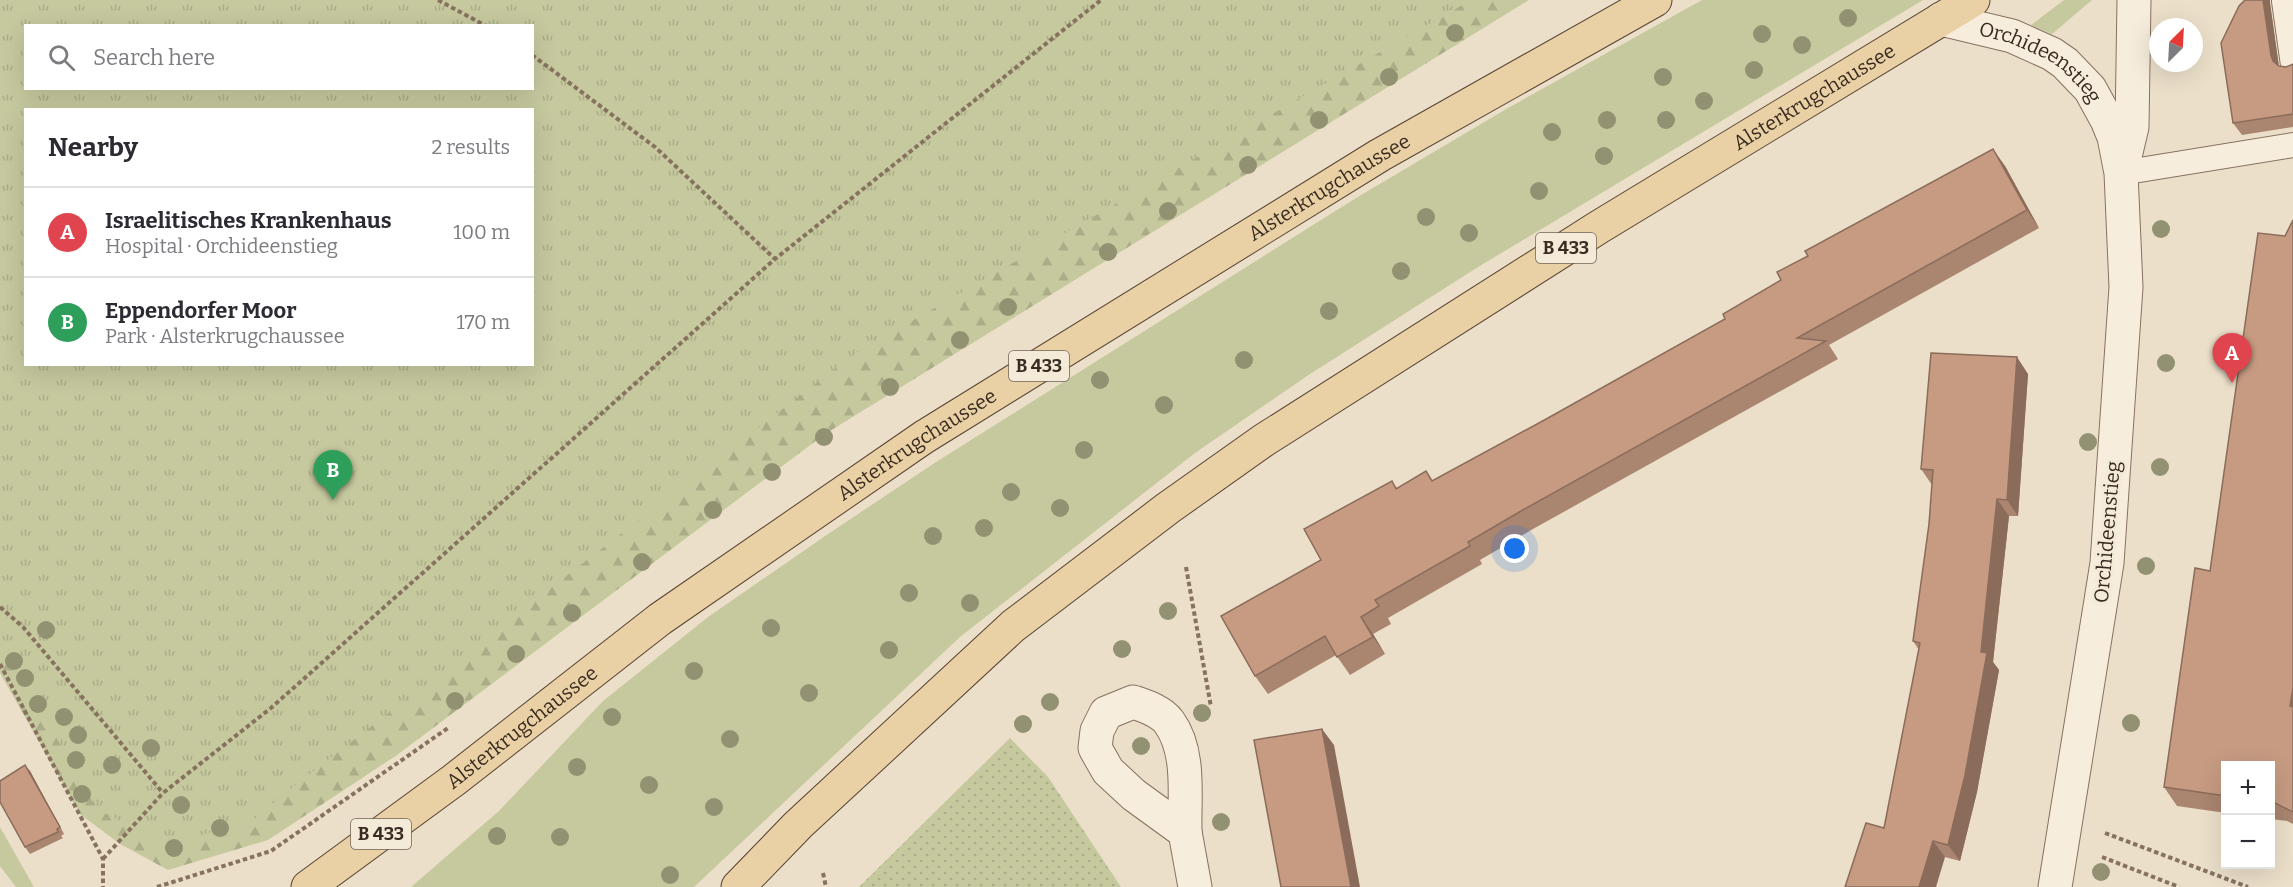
<!DOCTYPE html>
<meta charset="utf-8">
<style>
body{margin:0;font-family:Bitter,serif;background:#f2f2f3;color:#2b2b33}
.controls{position:absolute;right:18px;bottom:18px;display:grid;overflow:hidden;border-radius:0px;box-shadow:0 6px 24px #0002}
.controls button{width:54px;height:54px;display:grid;place-items:center;padding:0;border:0;border-bottom:2px solid #e1e1e2;background:#fff;color:#2b2b33;font:30px sans-serif}
.compass{position:absolute;left:2149px;top:18px;width:54px;height:54px;border-radius:50%;background:#fff;box-shadow:0 6px 24px #0002;rotate:24deg}
.you{position:absolute;left:1515px;top:549px;width:21px;height:21px;margin:-15px;border:4px solid #fff;border-radius:50%;background:#1a73e8;box-shadow:0 0 0 9px #1a73e833}
.badge{display:grid;place-items:center;width:39px;height:39px;border-radius:50%;background:#0b8043;color:#fff;font-size:20px;font-weight:700}
.pin{position:absolute;translate:-50% -50px;filter:drop-shadow(0 2px 3px #0008)}
.pin::after{content:'';position:absolute;top:32px;width:21px;height:18px;background:inherit;clip-path:polygon(0 0,100% 0,50% 100%)}
.list{margin:0;padding:0;list-style:none}
h2{display:flex;justify-content:space-between;align-items:center;height:78px;margin:0;padding:0 24px;font-size:26px}
h2 small{font-size:20px;font-weight:400;color:#7c7c81}
.list li{display:grid;grid-template-columns:39px 1fr auto;gap:18px;align-items:center;box-sizing:border-box;height:90px;padding:0 24px;border-top:2px solid #e1e1e2}
.list b{display:block;font-size:22px;white-space:nowrap}
.list p{margin:0;font-size:20px;white-space:nowrap;color:#7c7c81}
.list em{font-size:20px;font-style:normal;color:#7c7c81}
.icon{flex:none;width:33px;height:33px;fill:none;stroke:currentColor;stroke-width:2;stroke-linecap:round;stroke-linejoin:round}
.map{position:relative;flex:none;width:2293px;height:887px;overflow:hidden}
.search{position:absolute;background:#fff;box-shadow:0 6px 24px #0002;left:24px;top:24px;width:510px;height:66px;display:flex;align-items:center;gap:15px;box-sizing:border-box;padding:0 21px;border-radius:0px;color:#7c7c81;font-size:22px}
.panel{position:absolute;background:#fff;box-shadow:0 6px 24px #0002;left:24px;top:108px;width:510px;height:258px;border-radius:0px}
.map>svg:first-child{display:block}
</style>
<div class="map">
<svg width="2293" height="887" viewBox="0 0 2293 887">
<defs>
<pattern id="forest-firs" width="22" height="20" patternUnits="userSpaceOnUse" patternTransform="scale(1.5)"><rect width="22" height="20" fill="#c6c99e"/><path d="M5 1l3.5 6h-7zM16 11l3.5 6h-7z" fill="#abad88"/></pattern>
<pattern id="park-tufts" width="24" height="20" patternUnits="userSpaceOnUse" patternTransform="scale(1.5)"><rect width="24" height="20" fill="#c6c99e"/><path d="M3 7l-1-3M5 7V3M7 7l1-3M15 17l-1-3M17 17v-4M19 17l1-3" fill="none" stroke="#abad88"/></pattern>
<pattern id="garden-dots" width="8" height="8" patternUnits="userSpaceOnUse" patternTransform="scale(1.5)"><rect width="8" height="8" fill="#c6c99e"/><path d="M2 2h.1M6 6h.1" fill="none" stroke="#abad88" stroke-width="1.8" stroke-linecap="round"/></pattern>
</defs>
<rect width="100%" height="100%" fill="#ebdfc9"/>
<!-- grass -->
<g fill="#c6c99e">
<path d="M1702,0h221l-445,267 -171,109 -112,77 -235,184 -266,250h-283l88,-76 104,-110 105,-84 120,-83 108,-72 420,-264 152,-90z"/>
<path d="M2064,0h28l-40,34 -21,-9z"/>
<path d="M0,827l34,60h-18l-16,-21z"/>
</g>
<!-- forest -->
<path fill="url(#forest-firs)" d="M0,0h58l-32,26v316l-4,37 50,129 812,-248 515,-260h130l-704,434 -428,321 -129,85 -100,30 -48,-26 -40,-30 -80,-141z"/>
<!-- park -->
<path fill="url(#park-tufts)" fill-rule="evenodd" d="M0,0h1471l-617,354 -547,422 -55,45 -88,24 -68,-37 -89,-158 -7,-15zM26,26h506v62h-506zM26,110h506v254h-506z"/>
<!-- garden -->
<path fill="url(#garden-dots)" d="M1010,738l38,39 73,110h-262z"/>
<g fill="none" stroke-linecap="round" stroke-linejoin="round">
<!-- lane casing -->
<g stroke="#86725f" stroke-width="26">
<g id="lane">
<path d="M2286,0l-2,1 9,64"/>
<path d="M2121,173l172,-28"/>
</g>
</g>
<!-- street casing -->
<g stroke="#86725f" stroke-width="35">
<g id="street">
<path id="s1" d="M1941,19l71,17 40,18 13,9 25,26 17,31 7,17 7,36 5,114 -19,276 -52,324"/>
<path d="M2123,165l9,-38 2,-127"/>
<path d="M1133,702c12,4 28,9 36,20 22,30 15,75 16,110l-51,-37 -26,-24 -13,-23 2,-17 9,-18z"/>
<path d="M1185,832l10,55"/>
</g>
</g>
<!-- primary casing -->
<g stroke="#554133" stroke-width="35">
<g id="primary">
<path id="s2" d="M308,887l146,-107 206,-161 264,-182 456,-282 275,-155"/>
<path id="s3" d="M738,887l60,-62 215,-199 155,-118 96,-68 335,-213 374,-227"/>
</g>
</g>
<!-- path -->
<g stroke="#86725f" stroke-width="4" stroke-dasharray="4.5 3" stroke-linecap="butt">
<path d="M438,0l48,26"/>
<path d="M532,55l123,92 120,112"/>
<path d="M1186,567l25,140"/>
<path d="M0,607l23,20 140,166"/>
<path d="M0,664l103,195v28"/>
<path d="M2105,833l143,54"/>
<path d="M2102,857l77,30"/>
<path d="M103,859l60,-66 108,-85 504,-449 326,-259"/>
<path d="M823,873l3,14"/>
<path d="M157,887l114,-36 177,-123"/>
</g>
<!-- lane -->
<use href="#lane" stroke="#f6eddc" stroke-width="24"/>
<!-- street -->
<use href="#street" stroke="#f6eddc" stroke-width="33"/>
<!-- primary -->
<use href="#primary" stroke="#ead1a5" stroke-width="33"/>
</g>
<!-- trees -->
<g fill="#929272">
<circle cx="1848" cy="18" r="9"/>
<circle cx="1455" cy="33" r="9"/>
<circle cx="1762" cy="34" r="9"/>
<circle cx="1802" cy="45" r="9"/>
<circle cx="1754" cy="70" r="9"/>
<circle cx="1389" cy="77" r="9"/>
<circle cx="1663" cy="77" r="9"/>
<circle cx="1704" cy="101" r="9"/>
<circle cx="1319" cy="120" r="9"/>
<circle cx="1607" cy="120" r="9"/>
<circle cx="1666" cy="120" r="9"/>
<circle cx="1552" cy="132" r="9"/>
<circle cx="1604" cy="156" r="9"/>
<circle cx="1248" cy="165" r="9"/>
<circle cx="1539" cy="191" r="9"/>
<circle cx="1168" cy="211" r="9"/>
<circle cx="1426" cy="217" r="9"/>
<circle cx="2161" cy="229" r="9"/>
<circle cx="1469" cy="233" r="9"/>
<circle cx="1108" cy="252" r="9"/>
<circle cx="1401" cy="271" r="9"/>
<circle cx="1008" cy="307" r="9"/>
<circle cx="1329" cy="311" r="9"/>
<circle cx="960" cy="340" r="9"/>
<circle cx="1244" cy="360" r="9"/>
<circle cx="2166" cy="363" r="9"/>
<circle cx="1100" cy="380" r="9"/>
<circle cx="890" cy="387" r="9"/>
<circle cx="1164" cy="405" r="9"/>
<circle cx="824" cy="437" r="9"/>
<circle cx="2088" cy="442" r="9"/>
<circle cx="1084" cy="450" r="9"/>
<circle cx="2160" cy="467" r="9"/>
<circle cx="772" cy="472" r="9"/>
<circle cx="1011" cy="492" r="9"/>
<circle cx="1060" cy="508" r="9"/>
<circle cx="713" cy="510" r="9"/>
<circle cx="984" cy="528" r="9"/>
<circle cx="933" cy="536" r="9"/>
<circle cx="642" cy="562" r="9"/>
<circle cx="2146" cy="566" r="9"/>
<circle cx="909" cy="593" r="9"/>
<circle cx="970" cy="603" r="9"/>
<circle cx="1168" cy="611" r="9"/>
<circle cx="572" cy="613" r="9"/>
<circle cx="771" cy="628" r="9"/>
<circle cx="46" cy="630" r="9"/>
<circle cx="1122" cy="649" r="9"/>
<circle cx="889" cy="650" r="9"/>
<circle cx="516" cy="654" r="9"/>
<circle cx="14" cy="661" r="9"/>
<circle cx="694" cy="671" r="9"/>
<circle cx="25" cy="678" r="9"/>
<circle cx="809" cy="693" r="9"/>
<circle cx="455" cy="701" r="9"/>
<circle cx="1050" cy="702" r="9"/>
<circle cx="38" cy="704" r="9"/>
<circle cx="1202" cy="713" r="9"/>
<circle cx="64" cy="717" r="9"/>
<circle cx="612" cy="717" r="9"/>
<circle cx="2131" cy="723" r="9"/>
<circle cx="1023" cy="724" r="9"/>
<circle cx="78" cy="735" r="9"/>
<circle cx="730" cy="739" r="9"/>
<circle cx="1141" cy="746" r="9"/>
<circle cx="151" cy="748" r="9"/>
<circle cx="76" cy="760" r="9"/>
<circle cx="112" cy="765" r="9"/>
<circle cx="577" cy="767" r="9"/>
<circle cx="649" cy="785" r="9"/>
<circle cx="82" cy="794" r="9"/>
<circle cx="181" cy="805" r="9"/>
<circle cx="714" cy="807" r="9"/>
<circle cx="1221" cy="822" r="9"/>
<circle cx="220" cy="828" r="9"/>
<circle cx="497" cy="836" r="9"/>
<circle cx="560" cy="837" r="9"/>
<circle cx="174" cy="848" r="9"/>
<circle cx="2101" cy="872" r="9"/>
<circle cx="670" cy="875" r="9"/>
</g>
<!-- wall -->
<g fill="#aa8570">
<path d="M2270,3l9,63 7,1 7,-3v63l-51,8 -9,-12z"/>
<path d="M2005,166l34,62 -210,117 9,14 -305,170 -53,31 2,4 -94,54 3,6 -18,10 12,20 -35,21 -14,-20 -68,39 -13,-18 66,-116 71,-79 5,7 36,-7 115,-63 177,-99z"/>
<path d="M2293,220v604l-6,-3 -16,-2v-54h-45v48l-49,-7 -13,-19 46,-216 75,-335z"/>
<path d="M2028,374l-10,142h-9l-16,146 6,8 -22,122 -17,69 -15,-4 -61,-29 35,-178 -6,-9 16,-117 3,-39 -11,-16z"/>
<path d="M30,771l34,63 -3,2 2,2 -33,16 -5,-7z"/>
</g>
<!-- shaded-wall -->
<g fill="#8b6c5b">
<path d="M2263,0h7v3l9,65 -6,-7 -2,-6z"/>
<path d="M1993,149l12,17 34,62 -12,-18z"/>
<path d="M2017,357l11,17 -10,142 -11,-16z"/>
<path d="M1997,499l12,17 -16,146 6,8 -22,122 -17,69 -12,-16z"/>
<path d="M1361,617l12,17 12,20 -12,-17z"/>
<path d="M2293,688v22l-3,-4z"/>
<path d="M1322,729l12,16 26,142h-9z"/>
<path d="M25,765l5,6 34,63 -4,-7z"/>
<path d="M1933,841l12,16 -9,30h-17z"/>
</g>
<!-- building -->
<g fill="#c69b82" stroke="#8b6c5b" stroke-width="1.5">
<path d="M2245,0h18l8,55 2,6 6,5 7,1 7,-3v50l-60,9 -12,-80 18,-37z"/>
<path d="M1993,149l34,61 -230,128 29,3 -305,170 -53,31 2,4 -95,54 4,6 -18,11 12,20 -36,20 -12,-21 -70,40 -34,-60 100,-56 -17,-31 88,-48 4,8 30,-18 6,10 116,-63 177,-99 -2,-5 58,-34 -4,-8 31,-16 -3,-5z"/>
<path d="M2293,220v468l-3,18 3,1v105l-20,-10h-2v-37h-45v31l-62,-9 31,-219 15,3 48,-338 27,3z"/>
<path d="M1931,353l86,4 -10,143 -10,-1 -16,153 6,1 -22,122 -17,70 -15,-4 -14,46h-74l21,-64 18,5 36,-185 -7,-2 16,-117 4,-54 -12,-1z"/>
<path d="M1322,729l29,158h-70l-27,-147z"/>
<path d="M25,765l35,62 -3,2 1,3 -33,15 -25,-45v-21z"/>
</g>
<g text-anchor="middle" dominant-baseline="central" stroke-width="6" stroke-linejoin="round" paint-order="stroke">
<!-- shield labels -->
<g fill="#f3ead8" stroke="#706458" stroke-width="1.5">
<rect x="1536" y="233" width="60" height="30" rx="4.5"/>
<rect x="1009" y="351" width="60" height="30" rx="4.5"/>
<rect x="351" y="819" width="60" height="30" rx="4.5"/>
</g>
<g font-size="18" font-weight="bold" fill="#382b21">
<text x="1566" y="248">B 433</text>
<text x="1039" y="366">B 433</text>
<text x="381" y="834">B 433</text>
</g>
<!-- street labels -->
<g font-size="20" fill="#382b21" stroke="#f3ead8">
<text stroke="none"><textPath href="#s1" startOffset="111">Orchideenstieg</textPath></text>
<text stroke="none"><textPath href="#s3" startOffset="1340">Alsterkrugchaussee</textPath></text>
<text stroke="none"><textPath href="#s2" startOffset="1239">Alsterkrugchaussee</textPath></text>
<text stroke="none"><textPath href="#s2" startOffset="753">Alsterkrugchaussee</textPath></text>
<text transform="translate(2107 532) rotate(-85)">Orchideenstieg</text>
<text stroke="none"><textPath href="#s2" startOffset="267">Alsterkrugchaussee</textPath></text>
</g>
</g>
</svg>
<div class="controls">
<button>+</button>
<button>−</button>
</div>
<svg class="compass" viewBox="-18 -18 36 36"><path d="M0-13l5 13h-10z" fill="#e53935"/><path d="M0 13l5-13h-10z" fill="#7c7c81"/></svg>
<div class="you"></div>
<div class="pin badge" style="left:2232px;top:383px;background:#e0444e">A</div>
<div class="pin badge" style="left:333px;top:500px;background:#2e9e5b">B</div>
<div class="search"><svg class="icon" aria-label="search" viewBox="0 0 24 24"><circle cx="10" cy="10" r="6"/><path d="M15 15l6 6"/></svg>Search here</div>
<section class="panel">
<h2>Nearby<small>2 results</small></h2>
<ul class="list">
<li><span class="badge" style="background:#e0444e">A</span><div><b>Israelitisches Krankenhaus</b><p>Hospital · Orchideenstieg</p></div><em>100 m</em></li>
<li><span class="badge" style="background:#2e9e5b">B</span><div><b>Eppendorfer Moor</b><p>Park · Alsterkrugchaussee</p></div><em>170 m</em></li>
</ul>
</section>
</div>
